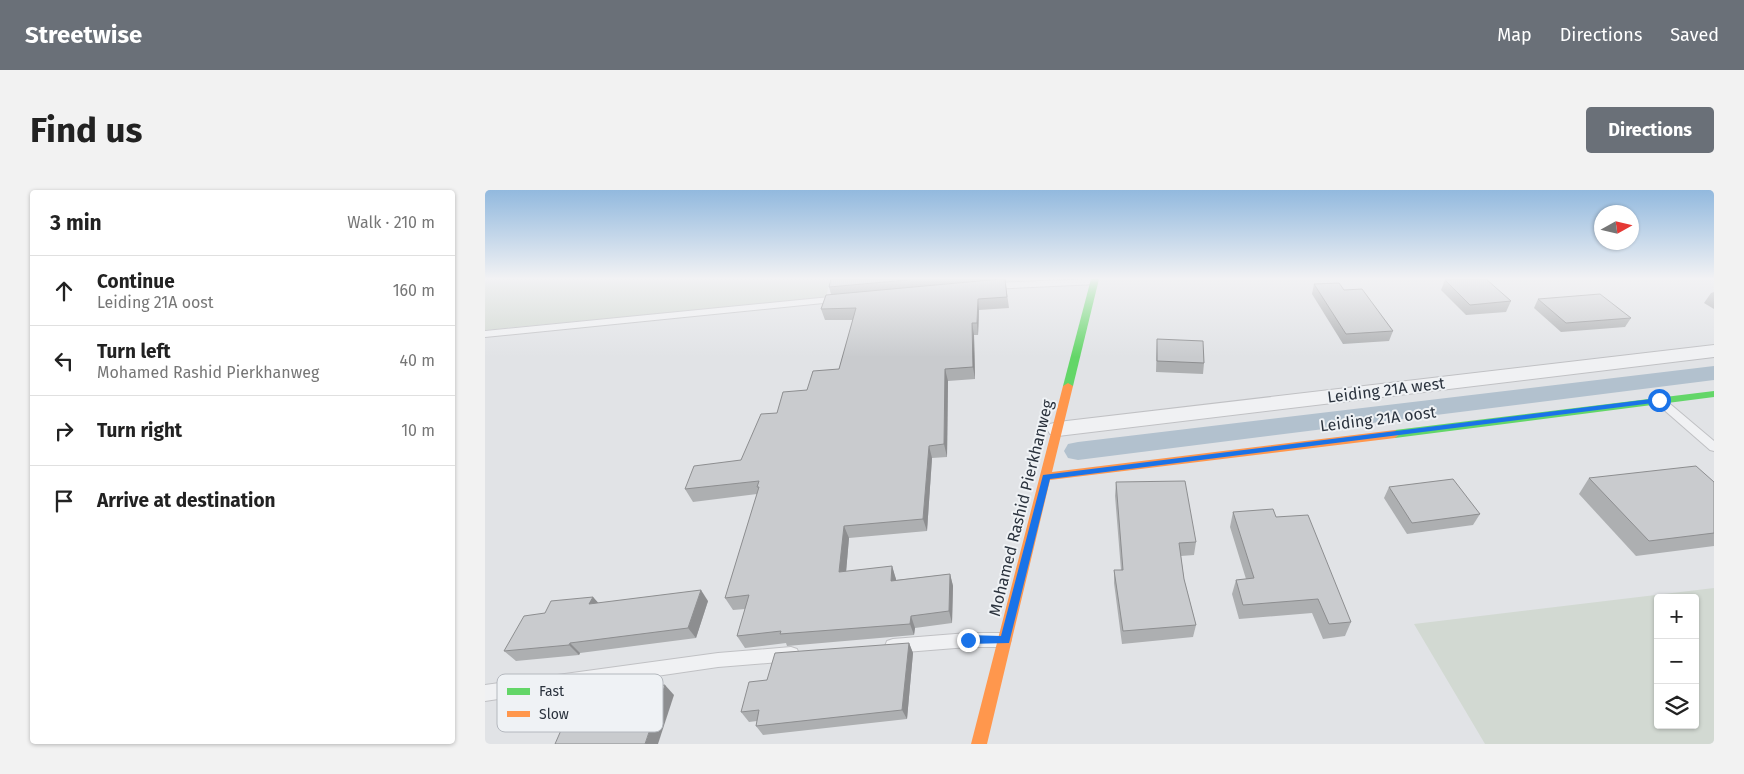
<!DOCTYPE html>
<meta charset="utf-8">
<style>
body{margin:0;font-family:"Fira Sans",sans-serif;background:#f2f2f2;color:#222}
.controls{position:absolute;right:15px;bottom:15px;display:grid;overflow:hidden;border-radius:5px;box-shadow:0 1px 4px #0004}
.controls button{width:45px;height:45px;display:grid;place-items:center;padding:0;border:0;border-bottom:1px solid #e0e0e0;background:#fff;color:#222;font:25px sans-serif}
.compass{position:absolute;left:1109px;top:15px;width:45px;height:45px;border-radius:50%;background:#fff;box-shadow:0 1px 4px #0004;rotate:82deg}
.stop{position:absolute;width:15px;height:15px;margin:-11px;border:4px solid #1a73e8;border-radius:50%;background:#fff}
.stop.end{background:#1a73e8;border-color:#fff;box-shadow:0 1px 5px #0008}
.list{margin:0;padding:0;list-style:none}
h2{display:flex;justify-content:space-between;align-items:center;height:65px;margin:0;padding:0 20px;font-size:21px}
h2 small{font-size:16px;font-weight:400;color:#767676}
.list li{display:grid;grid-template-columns:32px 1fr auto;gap:15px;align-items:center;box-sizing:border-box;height:70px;padding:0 20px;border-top:1px solid #e0e0e0}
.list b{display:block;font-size:19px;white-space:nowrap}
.list p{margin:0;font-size:16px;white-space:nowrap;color:#767676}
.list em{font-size:16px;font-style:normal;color:#767676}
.icon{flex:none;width:28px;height:28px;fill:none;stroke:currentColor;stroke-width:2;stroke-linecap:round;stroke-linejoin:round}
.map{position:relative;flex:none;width:1229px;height:554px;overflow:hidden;border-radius:5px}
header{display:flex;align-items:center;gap:30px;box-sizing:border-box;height:70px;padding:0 25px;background:#6a7078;color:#fff}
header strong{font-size:24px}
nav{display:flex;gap:28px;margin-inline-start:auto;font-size:18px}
.intro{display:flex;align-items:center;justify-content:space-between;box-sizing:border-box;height:120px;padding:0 30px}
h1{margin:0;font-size:35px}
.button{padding:12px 22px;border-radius:5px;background:#6a7078;color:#fff;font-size:18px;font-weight:700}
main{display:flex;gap:30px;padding:0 30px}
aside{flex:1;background:#fff;border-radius:5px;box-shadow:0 1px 4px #0004}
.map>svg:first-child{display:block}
</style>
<header>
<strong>Streetwise</strong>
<nav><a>Map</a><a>Directions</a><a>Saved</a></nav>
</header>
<div class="intro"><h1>Find us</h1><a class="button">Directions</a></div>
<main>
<aside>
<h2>3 min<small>Walk · 210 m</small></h2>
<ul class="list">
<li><svg class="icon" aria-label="ahead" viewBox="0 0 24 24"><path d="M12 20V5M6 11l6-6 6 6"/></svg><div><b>Continue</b><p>Leiding 21A oost</p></div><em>160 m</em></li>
<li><svg class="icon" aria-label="left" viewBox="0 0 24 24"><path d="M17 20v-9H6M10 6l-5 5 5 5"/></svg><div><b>Turn left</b><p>Mohamed Rashid Pierkhanweg</p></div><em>40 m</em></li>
<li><svg class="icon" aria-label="right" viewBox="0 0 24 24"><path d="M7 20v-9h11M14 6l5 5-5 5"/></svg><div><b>Turn right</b></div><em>10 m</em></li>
<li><svg class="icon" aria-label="arrive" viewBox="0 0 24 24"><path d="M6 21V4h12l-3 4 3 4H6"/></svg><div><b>Arrive at destination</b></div></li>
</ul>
</aside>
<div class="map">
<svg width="1229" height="554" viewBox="0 0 1229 554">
<rect width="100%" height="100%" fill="#e1e3e6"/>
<!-- green -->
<g fill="#d2d9d2" fill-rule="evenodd">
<path d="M0,89h345l-4,19 -341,32z"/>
<path d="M1229,398v156h-229l-71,-120zM1173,408h37v127h-37z"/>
</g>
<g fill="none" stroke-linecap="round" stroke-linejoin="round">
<!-- canal -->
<path fill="#b2c1ce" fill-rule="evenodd" d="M1229,176v14l-636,80 -10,-2 -4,-7 4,-7 10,-2z"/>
<!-- lane casing -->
<g stroke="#c0c1c4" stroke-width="2">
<g id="lane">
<path d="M609,89l3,1v4l-108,5 -5,-3 5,-3z"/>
<path d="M355,106l5,3 -2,2 -358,36v-6z"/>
<path d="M1174,207l4,1 51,43v10l-4,-1 -55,-48 -2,-2z"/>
<path d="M483,443h35l6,2 2,5 -2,5 -6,2h-35l-75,6 -6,-2 -2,-5 2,-5 6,-2z"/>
<path d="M306,457l6,2 2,5 -2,5 -6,2 -73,6 -233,34v-16l233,-32z"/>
</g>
</g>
<!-- street casing -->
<g stroke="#c0c1c4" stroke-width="2">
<path id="street" d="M1229,155v12l-656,79 -8,-2 -3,-5 3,-5 8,-2z"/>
</g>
<!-- lane -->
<use href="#lane" fill="#f0f1f3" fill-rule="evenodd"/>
<!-- street -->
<use href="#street" fill="#f0f1f3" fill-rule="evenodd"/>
<!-- fast -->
<g fill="#63d668" fill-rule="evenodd">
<path d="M606,89h8l-26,107 -5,3 -5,-3z"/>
<path d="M1229,201v6l-319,41 -5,-4 5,-4z"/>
</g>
<!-- slow -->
<path fill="#ff974d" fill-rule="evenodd" d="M583,193l5,3 -21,86 343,-42 5,4 -5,4 -345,42 -63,264h-16l92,-358z"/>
</g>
<!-- wall -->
<g fill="#adafb1">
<path d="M346,89h174l4,29 -30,2 -1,25h-4l1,44 -27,2 -1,76 -15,1 -5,73 -78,7 -3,34 46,-6 4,14 54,-6 3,12 -1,37 -37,5 -1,7 -127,11 -1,-3 -41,5 -8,-12 8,-27 -12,1 -8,-12 32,-104 -64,8 -8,-13 56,-29 36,-47 30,-23 32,-21 14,-49h-28l-4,-11 10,-15 -2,-7z"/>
<path d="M960,90l66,21 -5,11 -40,3 -25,-25z"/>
<path d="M829,94l30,6 49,41 -4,10 -46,3 -31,-50z"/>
<path d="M1229,102v17l-10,-6 7,-10z"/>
<path d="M1053,109l93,19 -6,9 -64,5 -27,-24z"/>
<path d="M672,149l47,24 -1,11 -47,-2z"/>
<path d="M1104,288l125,4v64l-78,10 -57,-62z"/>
<path d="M631,292l80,60 -2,13 -13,1 3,23 12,46 -3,12 -71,7 -8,-61v-13h7l-6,-74z"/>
<path d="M904,297l91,27 -7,11 -66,9 -23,-36z"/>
<path d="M748,322l43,5 75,105 -6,14 -22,3 -11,-26 -73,6 -7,-25 4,-14 10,-1 -16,-52z"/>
<path d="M108,407l5,6 110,-2 -12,37 -116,15 -1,2 -63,6 -12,-10 41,-38z"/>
<path d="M424,453l4,10 -6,66 -144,16 -7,-9 1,-5 -8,1 -8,-10 26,-32z"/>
</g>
<!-- shaded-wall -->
<g fill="#8d8e90">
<path d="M493,109l1,11 -1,25 -1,-12z"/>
<path d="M487,133l2,12 1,44 -2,-12z"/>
<path d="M460,179l3,12 -1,76 -3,-13z"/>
<path d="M444,256l3,12 -5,73 -4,-12z"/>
<path d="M359,336l5,12 -4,46 -6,-12z"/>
<path d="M407,376l4,13 -1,14 -4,-12z"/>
<path d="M465,384l3,12 -1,37 -3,-12z"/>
<path d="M216,400l7,11 -12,37 -8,-10z"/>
<path d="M108,407l9,10 -13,-3z"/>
<path d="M426,426l4,12 -1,7 -4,-11z"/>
<path d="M85,453l10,10 -1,2 -10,-10z"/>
<path d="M424,453l4,10 -6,66 -5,-9z"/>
<path d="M180,495l9,10 -16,49h-13z"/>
</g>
<!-- building -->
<g fill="#c9cbce" stroke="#8d8e90">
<path d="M346,89h87l-89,8z"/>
<path d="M516,89h4l2,18 -29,2 -1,24h-5l1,44 -28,2 -1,75 -15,2 -6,73 -79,7 -5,46 53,-6 -1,15 59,-7 -1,37 -38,5 -1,8 -130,10 1,-3 -44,5 12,-41 -24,3 34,-111h-2l2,-6 -74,8 9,-23 47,-6 20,-46 16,-1 6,-21 24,-2 6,-19 26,-2 17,-61 -35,1 5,-14z"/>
<path d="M976,89h25l25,22 -41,4 -25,-25z"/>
<path d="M854,93l5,7 18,-1 31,42 -47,3 -32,-50z"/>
<path d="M1115,104l31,24 -65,5 -28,-24z"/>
<path d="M672,149l46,2 1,22 -47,-2z"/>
<path d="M1211,276l18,16v51l-65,8 -60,-63z"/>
<path d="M968,289l27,35 -68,9 -23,-36z"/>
<path d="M700,291l11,61 -17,1 5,36 12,46 -73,6 -9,-61h9l-7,-88z"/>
<path d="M788,319l3,8 32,-2 43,107 -22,2 -11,-25 -75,6 -7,-25 18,-2 -21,-66z"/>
<path d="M216,400l-13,38 -118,15 -1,2 -65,6 20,-35 21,-3 6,-12 42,-4 -4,7z"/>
<path d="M424,453l-7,67 -146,16 3,-16 -18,2 8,-30 18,-2 8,-27z"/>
<path d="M180,495l-20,59h-90l21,-48z"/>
</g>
<!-- sky -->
<linearGradient id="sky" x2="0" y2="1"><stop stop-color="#92b9de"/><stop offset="0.53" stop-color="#f2f2f4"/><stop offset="1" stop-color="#f2f2f4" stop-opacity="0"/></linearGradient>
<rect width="1229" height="167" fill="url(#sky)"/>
<!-- route -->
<path fill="#1a73e8" d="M1174,208l2,1v3l-611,77 -41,164 -41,1 -6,-4 6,-5 33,1 42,-161z"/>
<g text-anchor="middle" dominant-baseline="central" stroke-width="4" stroke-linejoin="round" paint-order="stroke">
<!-- street labels -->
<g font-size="16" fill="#2a323d" stroke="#eff2f5">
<text transform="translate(901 200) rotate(-7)">Leiding 21A west</text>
<text transform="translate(893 229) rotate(-7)">Leiding 21A oost</text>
<text transform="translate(536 318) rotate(-76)">Mohamed Rashid Pierkhanweg</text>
</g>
</g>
<!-- legend -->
<rect x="12" y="484" width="166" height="58" rx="8" fill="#eff2f5" stroke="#b4b8be" stroke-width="1"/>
<rect x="22" y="498" width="23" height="7" fill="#63d668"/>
<rect x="22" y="521" width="23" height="6" fill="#ff974d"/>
<g font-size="14" fill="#2a323d">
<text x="54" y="506">Fast</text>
<text x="54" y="529">Slow</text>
</g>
</svg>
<div class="controls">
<button>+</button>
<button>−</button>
<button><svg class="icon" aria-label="layers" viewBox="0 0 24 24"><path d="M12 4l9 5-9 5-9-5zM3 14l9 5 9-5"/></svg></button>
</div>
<svg class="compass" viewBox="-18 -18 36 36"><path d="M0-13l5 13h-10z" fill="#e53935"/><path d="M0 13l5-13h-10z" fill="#767676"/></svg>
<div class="stop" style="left:1174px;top:210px"></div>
<div class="stop end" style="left:483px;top:450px"></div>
</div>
</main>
